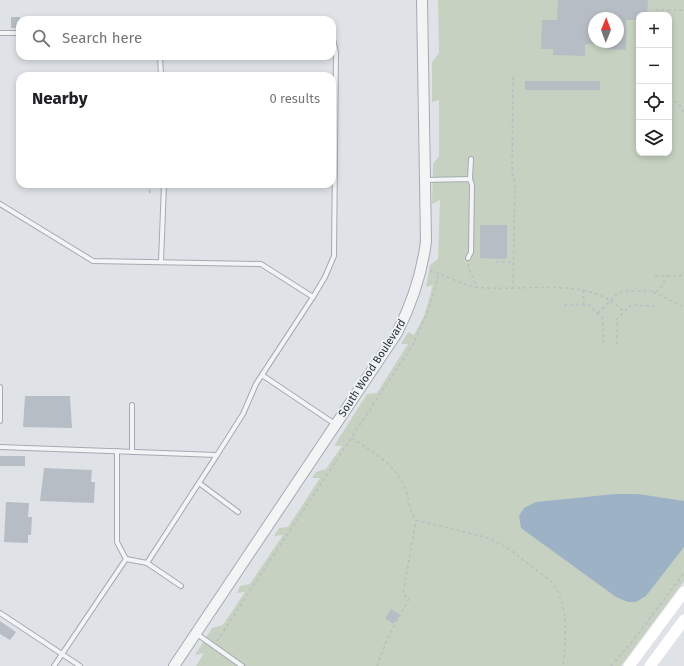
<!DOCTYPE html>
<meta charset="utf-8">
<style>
body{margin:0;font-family:"Fira Sans",sans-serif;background:#f2f2f2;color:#202124}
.controls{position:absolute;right:12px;top:12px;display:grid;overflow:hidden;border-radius:8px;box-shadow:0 2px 6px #0003}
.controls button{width:36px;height:36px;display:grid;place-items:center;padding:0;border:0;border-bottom:1px solid #e0e0e0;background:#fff;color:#202124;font:20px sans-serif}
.compass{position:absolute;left:588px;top:12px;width:36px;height:36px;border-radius:50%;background:#fff;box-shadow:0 2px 6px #0003;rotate:1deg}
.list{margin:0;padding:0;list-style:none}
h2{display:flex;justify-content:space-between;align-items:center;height:52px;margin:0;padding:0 16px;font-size:17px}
h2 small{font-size:13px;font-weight:400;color:#757577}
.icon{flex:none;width:22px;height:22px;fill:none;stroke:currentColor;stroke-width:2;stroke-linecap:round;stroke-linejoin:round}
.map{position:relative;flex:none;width:684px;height:666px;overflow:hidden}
.search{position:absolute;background:#fff;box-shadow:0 2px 6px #0003;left:16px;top:16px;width:320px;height:44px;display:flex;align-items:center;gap:10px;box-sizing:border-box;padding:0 14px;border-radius:12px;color:#757577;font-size:15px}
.panel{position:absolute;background:#fff;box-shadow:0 2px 6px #0003;left:16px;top:72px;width:320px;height:116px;border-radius:12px}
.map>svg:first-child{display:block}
</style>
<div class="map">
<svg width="684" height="666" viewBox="0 0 684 666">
<rect width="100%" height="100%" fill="#dfe3e8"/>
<!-- green -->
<path fill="#c6d1c1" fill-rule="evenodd" d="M438,0h246v581l-63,85h-425l8,-13 -9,2 17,-27 11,-3 22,-33 -8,1 3,-7 10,-2 33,-49 -9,1 5,-8 9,-1 32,-49h-8l4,-6 10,-3 16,-23h-8l33,-52 10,-1 31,-49h-7l7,-12 6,3 10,-19 9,-31 -7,2 4,-22 8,-6 2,-59 -8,4 1,-40 6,-8v-56l-7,2v-40l7,-9zM639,15h30v138h-30zM594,18h24v24h-24z"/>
<!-- water -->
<path fill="#9db3c5" d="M615,494h23l46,7v46l-38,49 -10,6h-8l-12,-5 -95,-69 -2,-12 5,-8 12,-6z"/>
<!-- building -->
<g fill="#b7bdc4">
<path d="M558,0h90l-1,15h-8v5h-13v30l-19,-1v-7h11v-24h-24v26h-9v12l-32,-1v-6h-12l1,-29h15z"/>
<rect x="11" y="17" width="9" height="11"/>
<rect x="525" y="81" width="75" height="9"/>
<path d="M480,225h27v34l-27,-1z"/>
<path d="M25,396h45l2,32 -49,-1z"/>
<rect x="0" y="456" width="25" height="10"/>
<path d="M44,468l48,2 -1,12h4l-1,21 -54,-2z"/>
<path d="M6,502l23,1 -1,14h4l-1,18h-3v8l-24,-1z"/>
<path d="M391,609l9,6 -7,9 -8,-6z"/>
<path d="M0,621l16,11 -6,8 -10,-6z"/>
</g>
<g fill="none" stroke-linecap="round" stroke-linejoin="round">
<!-- service casing -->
<g stroke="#a5aab2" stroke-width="6">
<g id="service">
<path d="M0,33h20"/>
<path d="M160,56l1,20"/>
<path d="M470,179l1,-20"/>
<path d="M425,180l45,-1 2,6 -1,67 -3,6"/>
<path d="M0,204l93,57 168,3 52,33 12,-20 9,-21 2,-204 -4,-17"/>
<path d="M161,262l3,-78"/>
<path d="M262,375l73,49"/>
<path d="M0,387v34"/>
<path d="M132,405v47"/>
<path d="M0,447l217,8 -70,108 -21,-4 -72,107"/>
<path d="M117,451v91l9,17"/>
<path d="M217,455l26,-41 13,-30 57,-87"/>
<path d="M199,483l39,29"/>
<path d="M147,563l34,23"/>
<path d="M0,613l80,53"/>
<path d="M197,634l45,32"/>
</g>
</g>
<!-- tertiary casing -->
<g stroke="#a5aab2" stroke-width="12">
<path id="tertiary" d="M174,666l223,-333c15,-30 25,-58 29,-92l-4,-241"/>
</g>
<!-- path -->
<g stroke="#babec2" stroke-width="1.5" stroke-dasharray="3 3" stroke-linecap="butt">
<path d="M652,15l4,-5h28"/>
<path d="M513,77l-1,96 3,9 -2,106"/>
<path d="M669,98l10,6 5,10"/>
<path d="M149,184l1,11"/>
<path d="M496,262h17"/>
<path d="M468,264c1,8 7,14 7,22"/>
<path d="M430,271c16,4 29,13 46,16 46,6 114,-13 148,25"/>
<path d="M655,276h25l4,-4"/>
<path d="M583,290l1,15"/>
<path d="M653,292l31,15"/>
<path d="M564,305h25l14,14v25"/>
<path d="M598,313l19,-19 8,-3h32l6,-6 3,-9"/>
<path d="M617,344v-25l14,-14 24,1"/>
<path d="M352,438c17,12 41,25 51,45 6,12 5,26 13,37l73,18 20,11 43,33c17,23 14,57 11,84"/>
<path d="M217,641l197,-298 16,-37 9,-33"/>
<path d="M377,666l11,-29 21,-38 -6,-5 13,-74"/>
<path d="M611,666l24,-28 49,-65"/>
</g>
<!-- service -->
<use href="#service" stroke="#f2f4f6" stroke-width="4"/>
<!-- tertiary -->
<use href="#tertiary" stroke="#f2f4f6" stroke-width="10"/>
<!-- secondary -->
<g stroke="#fff" stroke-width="11">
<path d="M629,666l55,-74"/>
<path d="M650,666l34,-46"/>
</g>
</g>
<g text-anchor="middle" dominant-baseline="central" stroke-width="4" stroke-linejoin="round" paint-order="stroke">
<!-- street labels -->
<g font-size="11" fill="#29323e" stroke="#eff2f5">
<text transform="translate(372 368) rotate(-57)">South Wood Boulevard</text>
</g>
</g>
</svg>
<div class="controls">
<button>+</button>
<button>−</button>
<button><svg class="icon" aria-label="locate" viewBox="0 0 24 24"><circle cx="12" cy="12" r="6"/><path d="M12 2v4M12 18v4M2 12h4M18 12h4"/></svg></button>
<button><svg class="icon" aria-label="layers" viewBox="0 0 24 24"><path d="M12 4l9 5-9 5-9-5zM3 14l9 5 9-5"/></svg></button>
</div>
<svg class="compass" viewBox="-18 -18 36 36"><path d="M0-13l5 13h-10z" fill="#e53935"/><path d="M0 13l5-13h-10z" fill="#757577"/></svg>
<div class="search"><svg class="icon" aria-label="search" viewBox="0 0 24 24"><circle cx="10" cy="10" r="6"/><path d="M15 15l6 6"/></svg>Search here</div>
<section class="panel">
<h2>Nearby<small>0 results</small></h2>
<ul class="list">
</ul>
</section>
</div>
